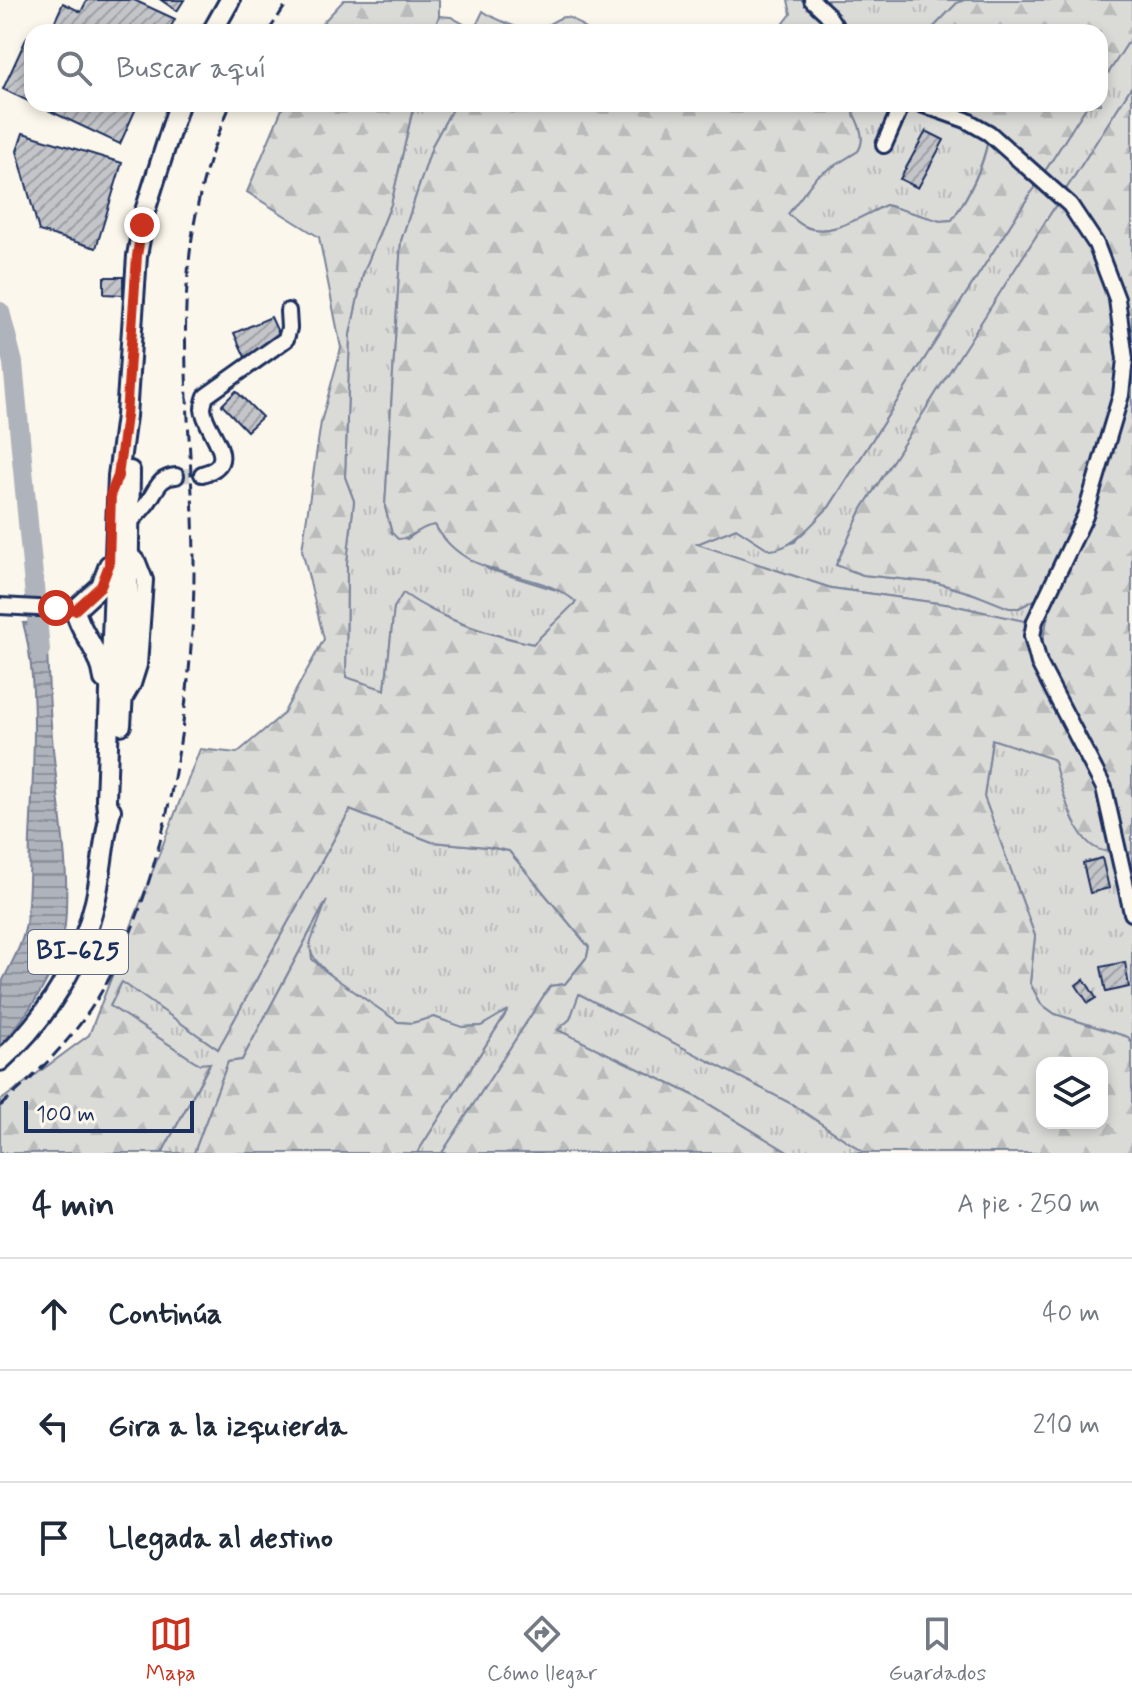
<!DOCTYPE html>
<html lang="es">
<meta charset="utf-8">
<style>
body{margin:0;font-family:Mynerve,sans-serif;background:#f6f6f7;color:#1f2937}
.controls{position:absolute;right:24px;bottom:24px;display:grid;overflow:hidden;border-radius:16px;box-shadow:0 4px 12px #0003}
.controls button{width:72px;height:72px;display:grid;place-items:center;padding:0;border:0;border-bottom:2px solid #e0e1e3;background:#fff;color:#1f2937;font:40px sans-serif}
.scale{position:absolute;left:24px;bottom:20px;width:170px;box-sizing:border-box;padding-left:8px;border:4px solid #1b2f5e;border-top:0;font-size:22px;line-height:28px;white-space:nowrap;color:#1b2f5e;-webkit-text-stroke:6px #fbf7ec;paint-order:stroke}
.stop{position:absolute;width:24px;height:24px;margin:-18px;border:6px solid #c8321e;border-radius:50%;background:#fff}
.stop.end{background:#c8321e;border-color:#fff;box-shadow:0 2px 8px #0008}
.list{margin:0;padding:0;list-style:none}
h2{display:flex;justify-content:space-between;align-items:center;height:104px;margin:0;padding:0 32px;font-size:34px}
h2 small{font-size:26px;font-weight:400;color:#747a83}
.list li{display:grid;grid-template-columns:52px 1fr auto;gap:24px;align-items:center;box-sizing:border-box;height:112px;padding:0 32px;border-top:2px solid #e0e1e3}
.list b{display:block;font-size:30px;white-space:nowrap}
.list em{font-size:26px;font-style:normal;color:#747a83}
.icon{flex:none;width:44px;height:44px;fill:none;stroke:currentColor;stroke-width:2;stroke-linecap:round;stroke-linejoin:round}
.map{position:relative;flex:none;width:1132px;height:1153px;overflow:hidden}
.search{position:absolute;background:#fff;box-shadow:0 4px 12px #0003;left:24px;right:24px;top:24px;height:88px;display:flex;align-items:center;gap:20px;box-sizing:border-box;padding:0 28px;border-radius:24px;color:#747a83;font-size:30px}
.sheet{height:440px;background:#fff}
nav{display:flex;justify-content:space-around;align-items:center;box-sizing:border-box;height:112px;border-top:2px solid #e0e1e3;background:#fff;font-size:22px;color:#747a83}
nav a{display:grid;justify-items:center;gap:4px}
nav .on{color:#c8321e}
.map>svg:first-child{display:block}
</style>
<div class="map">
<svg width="1132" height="1153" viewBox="0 0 1132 1153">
<defs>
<pattern id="grass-tufts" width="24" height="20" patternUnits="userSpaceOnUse" patternTransform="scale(2)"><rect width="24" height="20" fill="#dadad7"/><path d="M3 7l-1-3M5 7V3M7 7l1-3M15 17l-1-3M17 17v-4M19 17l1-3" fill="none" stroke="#babbbb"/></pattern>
<pattern id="forest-firs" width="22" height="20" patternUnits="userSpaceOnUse" patternTransform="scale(2)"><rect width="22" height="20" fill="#dadad7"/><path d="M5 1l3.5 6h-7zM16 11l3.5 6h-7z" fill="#babbbb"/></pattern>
<pattern id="water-rules" width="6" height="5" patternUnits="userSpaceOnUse" patternTransform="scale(2)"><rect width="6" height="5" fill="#afb3bb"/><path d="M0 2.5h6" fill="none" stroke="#8e929b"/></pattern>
<pattern id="building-hatch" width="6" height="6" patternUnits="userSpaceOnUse" patternTransform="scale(2)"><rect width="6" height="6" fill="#c3c5c9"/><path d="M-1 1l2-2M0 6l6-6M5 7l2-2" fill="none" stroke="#9ea0a6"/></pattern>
</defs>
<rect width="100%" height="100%" fill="#fbf7ec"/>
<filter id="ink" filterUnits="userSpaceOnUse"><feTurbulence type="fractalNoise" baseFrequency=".0125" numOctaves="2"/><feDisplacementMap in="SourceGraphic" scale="16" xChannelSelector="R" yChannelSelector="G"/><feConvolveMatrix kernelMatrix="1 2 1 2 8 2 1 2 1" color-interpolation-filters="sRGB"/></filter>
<g filter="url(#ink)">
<!-- grass -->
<g fill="url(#grass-tufts)" stroke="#7a849a" stroke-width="2">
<path d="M788,0h176l-7,3 -28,29h-152l14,-18z"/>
<path d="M439,16l12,1 27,15h-45z"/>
<path d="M1132,36v50l-270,423 -26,56 27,10 75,8 81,25 21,-11 10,9 -8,38 4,21 -7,13 -15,-57 -72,-16 -121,-17 -135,-44 40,-16 34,22 25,-8 4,-7 30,-28 259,-403h12v-18z"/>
<path d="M414,104h41l-22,40 -32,97 -16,266 7,26 15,6 19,-13 9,-1 53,44 78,24 11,9 -44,42c-46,-10 -90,-24 -130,-50l-9,14 -9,82 -39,-12 1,-116 7,-61 -9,-24 5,-143 13,-60 28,-70z"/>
<path d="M849,104h66l62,25 11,11c-6,28 -20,57 -36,80l-12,1 -54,-16c-22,10 -57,34 -82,21 -5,-2 -11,-8 -16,-12l28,-37 42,-26c10,-15 -3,-33 -9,-47z"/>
<path d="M992,739l62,20 14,45 41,48h23v191l-4,-6 -73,-23 -14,-10 -11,-21 5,-47 -51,-139z"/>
<path d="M350,810l82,32 56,5 21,4 80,96 -2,10 -22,27 -15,2 -108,167h-25l90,-141 -26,14 -19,1 -28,-10 -22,6 -14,-1c-20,-14 -91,-53 -88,-78 1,-11 11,-24 12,-35l-80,151 -14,2 -34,91h-32l48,-89h-11l-89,-58 12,-25 96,68z"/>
<path d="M579,993l213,111 73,49h-76l-92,-56 -140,-67 13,-11z"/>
</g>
<!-- forest -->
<g fill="url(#forest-firs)" stroke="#7a849a" stroke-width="2" fill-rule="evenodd">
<path d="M344,0h95v16l-6,16h-119z"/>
<path d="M964,0h168v36l-32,50v-54h-171l28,-29z"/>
<path d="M483,11c6,5 37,19 46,19 30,-1 29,-30 59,2h-110l-4,-2z"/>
<path d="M1132,86v766c-12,0 -27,2 -38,-5 -23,-15 -33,-63 -41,-88l-61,-20 -8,58 51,139 -5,47 11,21 14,10 73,23 4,6v110h-267l-73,-49 -213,-110 -9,25 -12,11 139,67 92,56h-347l108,-167 15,-2 22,-27 2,-10 -80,-96 -21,-4 -56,-5 -82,-32 -132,239 -96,-67 -12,24 89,58 11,-1 -48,90h-162v-52l89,-66 111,-286 37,4 46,-39 41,-75 -22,-89 19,-128 20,-74 -22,-111 -72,-45 37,-88h130l-23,100 -28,70 -13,60 -5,143 9,24 -7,61 -1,115 39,13 9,-82 9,-15c40,28 83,41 130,51l43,-42c-39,-35 -108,-18 -141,-77 -15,1 -23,14 -37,14l-6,-6 -7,-26 16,-266 32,-97 22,-40h394c6,14 19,32 9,47l-42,26 -28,37c5,4 11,10 16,12 25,13 60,-11 82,-21l54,16 12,-1c16,-23 31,-52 36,-80 -22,-22 -48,-16 -73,-36h173l-259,403c-17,16 -35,42 -59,43l-34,-22 -39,16 134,44 121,17 72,16 15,56 7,-12 -4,-21 8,-38 -10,-9 -21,11h-10l-35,-14 -36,-11 -75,-8 -27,-10 26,-56zM1042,1063h60v60h-60z"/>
<path d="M327,900l-17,44 2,15 13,12 73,51 14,1 22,-6 28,10 19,-1 27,-16 -91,143h-223l34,-91 14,-2z"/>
</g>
<!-- water -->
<path fill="url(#water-rules)" stroke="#747e96" stroke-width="2" d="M46,622c2,48 3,97 9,145 5,52 15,106 10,158 -6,46 -36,88 -65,122 0,-20 0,-49 3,-67 9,-18 20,-36 23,-57 4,-28 3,-57 4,-85 3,-64 10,-155 -7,-215z"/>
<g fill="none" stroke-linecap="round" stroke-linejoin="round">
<!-- river -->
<path stroke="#afb3bb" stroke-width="20" d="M0,312l13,51 27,287"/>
</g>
<!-- building -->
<g fill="url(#building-hatch)" stroke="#1b2f5e" stroke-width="2">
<path d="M87,0h47l41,19 -7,13h-118l13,-29 18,9z"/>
<path d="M161,0h23l-7,11z"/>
<path d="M27,37l5,3v63l-29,-14z"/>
<path d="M35,104h103l-18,40z"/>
<path d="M926,131l18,9 -26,48 -18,-9z"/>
<path d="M23,133l99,30 -26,85 -57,-17 -22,-80z"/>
<path d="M104,277h19v18l-19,-1z"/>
<path d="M271,317l11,24 -37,16 -11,-24z"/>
<path d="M236,391l26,26 -15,14 -25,-26z"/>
<path d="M1102,858l7,30 -19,5 -7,-30z"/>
<path d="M1125,962l4,25 -23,5 -5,-25z"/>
<path d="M1084,979l12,19 -8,5 -12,-18z"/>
</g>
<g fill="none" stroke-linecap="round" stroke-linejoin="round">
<!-- minor-tunnel -->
<path stroke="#cecfd0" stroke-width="14" stroke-dasharray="14 7" stroke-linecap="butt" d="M176,476l26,-2"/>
<!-- minor casing -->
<g stroke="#1b2f5e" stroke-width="20">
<g id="minor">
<path d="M812,0l15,14 12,18"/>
<path d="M921,104l45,16 23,13 81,72 26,39 21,55 8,60 -4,36 -36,121 -50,105 -3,15 7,27 65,125 28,125"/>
<path d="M884,145l18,-41"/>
<path d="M202,474c42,-11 3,-42 1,-65 0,-3 2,-11 3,-13l80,-57 3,-11 -1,-17"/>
<path d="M130,522c6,-6 13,-13 18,-20 9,-13 11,-25 28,-26"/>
<path d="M0,606l75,4"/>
<path d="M123,701l10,-17 6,-19 6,-85 -7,-18 -8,-8"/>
</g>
</g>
<!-- major casing -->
<g stroke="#1b2f5e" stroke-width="24">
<g id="major">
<path d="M212,32l18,-32"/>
<path d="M104,679c-3,-27 -23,-44 -29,-69l26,-24 8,-21"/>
<path d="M121,725l7,-111 2,-143"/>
<path d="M108,821l-2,-21 12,-324 8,-60 11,-160 8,-45 34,-107"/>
<path d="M0,1061c47,-42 80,-97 95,-159 7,-30 8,-62 16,-92"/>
</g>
</g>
<!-- minor -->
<use href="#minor" stroke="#fbf7ec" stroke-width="14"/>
<!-- major -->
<use href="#major" stroke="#fbf7ec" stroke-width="18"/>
<!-- rail -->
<g stroke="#1b2f5e" stroke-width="3" stroke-dasharray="12 6" stroke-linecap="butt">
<path d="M268,32l21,-32"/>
<path d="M0,1106c40,-34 77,-71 103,-117 65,-110 92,-300 91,-427 -1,-162 -34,-302 37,-458"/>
</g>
</g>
</g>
<g fill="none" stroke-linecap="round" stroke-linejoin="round" filter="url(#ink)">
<!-- route -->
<path stroke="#c8321e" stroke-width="10" d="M56,608l19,2 26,-24 8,-21 2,-72 7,-17 8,-60 11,-160 5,-31"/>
</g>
<g text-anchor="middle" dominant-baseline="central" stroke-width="6" stroke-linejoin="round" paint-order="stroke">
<!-- shield labels -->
<rect fill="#fbf7ec" stroke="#5e6b89" stroke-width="2" x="28" y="930" width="100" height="44" rx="6"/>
<g font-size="26" font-weight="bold" fill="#1b2f5e">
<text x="78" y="952">BI-625</text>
</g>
</g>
</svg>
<div class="controls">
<button><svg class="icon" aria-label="layers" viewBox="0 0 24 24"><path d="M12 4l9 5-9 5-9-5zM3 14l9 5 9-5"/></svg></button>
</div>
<div class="scale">100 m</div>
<div class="stop" style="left:56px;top:608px"></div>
<div class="stop end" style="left:142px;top:225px"></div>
<div class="search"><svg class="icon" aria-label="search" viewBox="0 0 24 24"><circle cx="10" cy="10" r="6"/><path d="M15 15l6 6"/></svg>Buscar aquí</div>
</div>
<section class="sheet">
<h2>4 min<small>A pie · 250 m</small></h2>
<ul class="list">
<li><svg class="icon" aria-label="ahead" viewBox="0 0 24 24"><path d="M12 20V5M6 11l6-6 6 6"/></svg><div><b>Continúa</b></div><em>40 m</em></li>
<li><svg class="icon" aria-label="left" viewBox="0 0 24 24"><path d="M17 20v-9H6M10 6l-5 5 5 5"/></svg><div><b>Gira a la izquierda</b></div><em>210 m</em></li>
<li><svg class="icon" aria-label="arrive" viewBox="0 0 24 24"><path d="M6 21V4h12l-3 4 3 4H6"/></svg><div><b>Llegada al destino</b></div></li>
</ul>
</section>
<nav>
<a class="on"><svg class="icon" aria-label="map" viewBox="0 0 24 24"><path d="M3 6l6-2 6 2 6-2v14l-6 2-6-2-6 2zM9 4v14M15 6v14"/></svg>Mapa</a>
<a><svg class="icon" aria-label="directions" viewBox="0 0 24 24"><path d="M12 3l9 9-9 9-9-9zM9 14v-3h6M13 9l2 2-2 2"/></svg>Cómo llegar</a>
<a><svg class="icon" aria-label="saved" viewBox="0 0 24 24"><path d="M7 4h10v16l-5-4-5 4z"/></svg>Guardados</a>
</nav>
